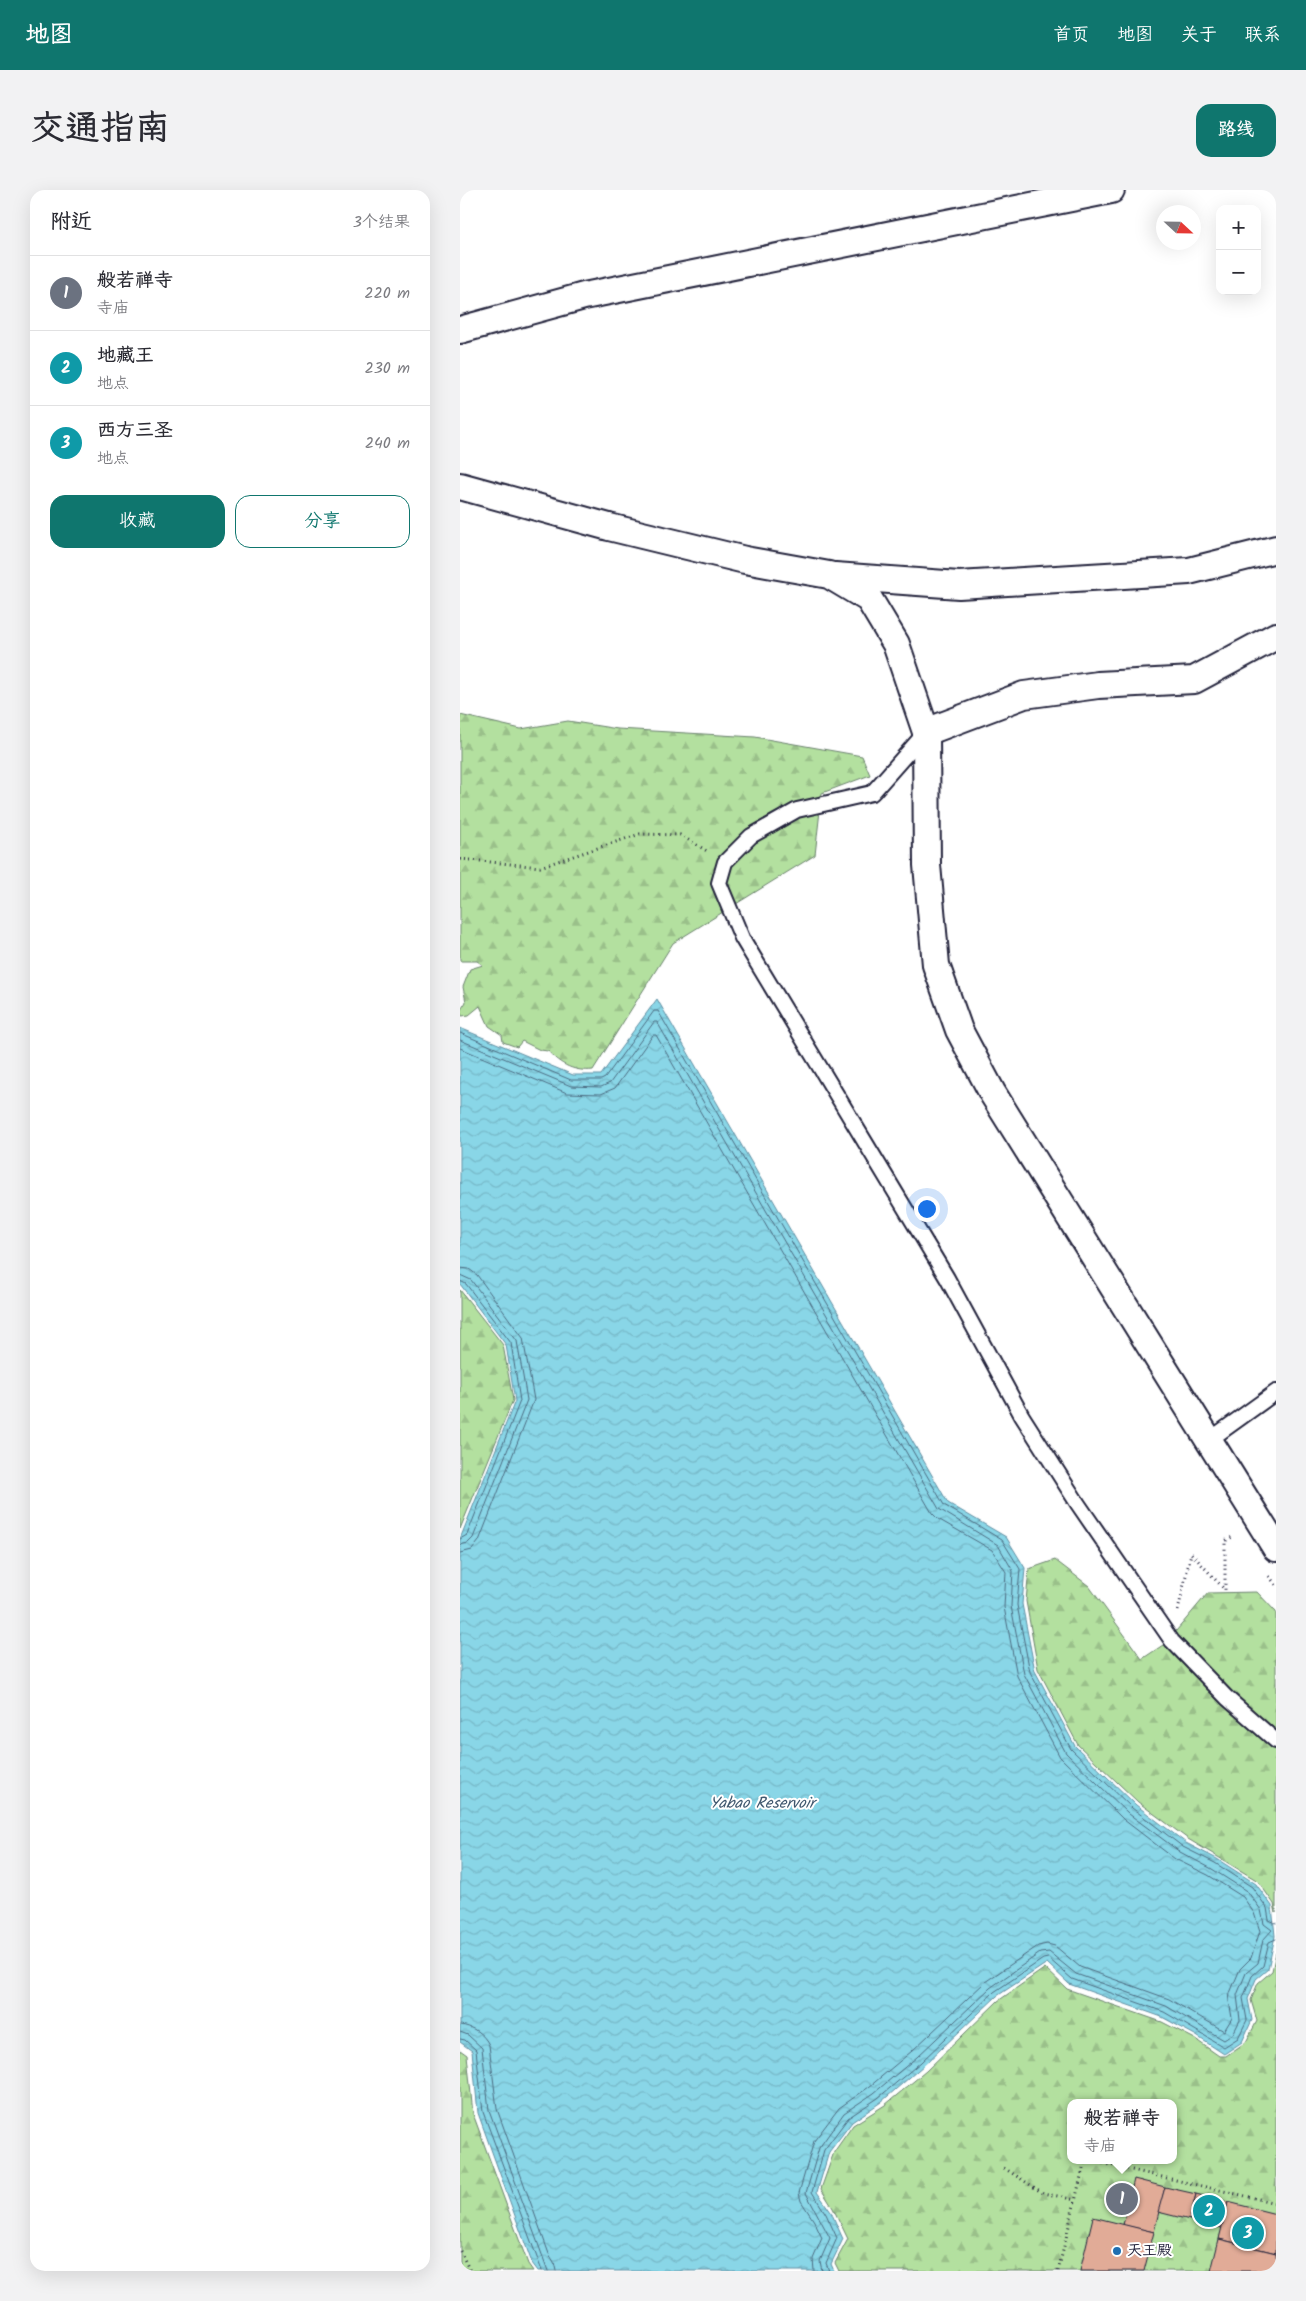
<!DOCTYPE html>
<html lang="zh">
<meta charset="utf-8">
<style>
body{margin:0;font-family:Kalam,"LXGW WenKai TC",sans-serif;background:#f2f2f3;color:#2b2b33}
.controls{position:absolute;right:15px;top:15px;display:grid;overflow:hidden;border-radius:10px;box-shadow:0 5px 20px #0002}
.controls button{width:45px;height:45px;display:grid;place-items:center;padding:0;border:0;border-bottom:1px solid #e1e1e2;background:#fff;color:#2b2b33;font:25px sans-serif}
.compass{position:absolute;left:696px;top:15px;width:45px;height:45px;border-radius:50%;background:#fff;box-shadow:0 5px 20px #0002;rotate:112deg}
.you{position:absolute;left:466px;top:1018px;width:18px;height:18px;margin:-12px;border:4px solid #fff;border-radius:50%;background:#1a73e8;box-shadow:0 0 0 8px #1a73e833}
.badge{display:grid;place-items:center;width:32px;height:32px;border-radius:50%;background:#0f766e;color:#fff;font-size:16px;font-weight:700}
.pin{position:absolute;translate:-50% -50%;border:2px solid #fff;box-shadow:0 1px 5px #0006}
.popup{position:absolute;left:607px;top:1909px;width:110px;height:65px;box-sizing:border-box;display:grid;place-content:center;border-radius:10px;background:#fff;filter:drop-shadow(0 1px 4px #0005);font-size:16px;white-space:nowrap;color:#7c7c81}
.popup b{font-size:19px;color:#2b2b33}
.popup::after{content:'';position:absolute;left:50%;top:100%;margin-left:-10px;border:10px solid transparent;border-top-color:#fff}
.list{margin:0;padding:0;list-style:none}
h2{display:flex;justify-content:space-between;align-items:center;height:65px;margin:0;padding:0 20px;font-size:21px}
h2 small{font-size:16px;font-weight:400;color:#7c7c81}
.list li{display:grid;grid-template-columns:32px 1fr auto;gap:15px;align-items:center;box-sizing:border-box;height:75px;padding:0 20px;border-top:1px solid #e1e1e2}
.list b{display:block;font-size:19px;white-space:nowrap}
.list p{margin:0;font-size:16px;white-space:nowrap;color:#7c7c81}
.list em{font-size:16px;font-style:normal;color:#7c7c81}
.actions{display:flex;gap:10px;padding:15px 20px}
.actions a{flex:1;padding:11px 0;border:1px solid #0f766e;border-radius:15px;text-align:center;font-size:18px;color:#0f766e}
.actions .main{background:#0f766e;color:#fff}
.map{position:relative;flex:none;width:816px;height:2081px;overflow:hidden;border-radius:15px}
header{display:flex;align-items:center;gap:30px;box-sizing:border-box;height:70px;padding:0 25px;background:#0f766e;color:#fff}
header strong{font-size:24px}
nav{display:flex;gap:28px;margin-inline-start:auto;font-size:18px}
.intro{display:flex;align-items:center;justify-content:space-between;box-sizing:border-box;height:120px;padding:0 30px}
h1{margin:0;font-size:35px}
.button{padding:12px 22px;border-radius:15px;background:#0f766e;color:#fff;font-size:18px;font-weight:700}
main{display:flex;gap:30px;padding:0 30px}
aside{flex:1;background:#fff;border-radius:15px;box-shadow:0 5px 20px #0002}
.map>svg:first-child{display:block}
</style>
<header>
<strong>地图</strong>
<nav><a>首页</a><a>地图</a><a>关于</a><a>联系</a></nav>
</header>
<div class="intro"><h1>交通指南</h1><a class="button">路线</a></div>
<main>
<aside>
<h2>附近<small>3个结果</small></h2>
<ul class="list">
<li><span class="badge" style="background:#6b7280">1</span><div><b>般若禅寺</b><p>寺庙</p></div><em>220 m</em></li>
<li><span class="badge" style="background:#0f9aa8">2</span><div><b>地藏王</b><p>地点</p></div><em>230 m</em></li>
<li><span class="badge" style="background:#0f9aa8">3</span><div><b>西方三圣</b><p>地点</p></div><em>240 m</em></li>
</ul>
<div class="actions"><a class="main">收藏</a><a>分享</a></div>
</aside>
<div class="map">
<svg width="816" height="2081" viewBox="0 0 816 2081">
<defs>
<pattern id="forest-firs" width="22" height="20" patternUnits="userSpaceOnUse" patternTransform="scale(1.25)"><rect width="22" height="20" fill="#b3e09f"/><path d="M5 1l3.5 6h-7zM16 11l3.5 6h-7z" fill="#9ac08a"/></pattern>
<pattern id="water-waves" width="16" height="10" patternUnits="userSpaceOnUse" patternTransform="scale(1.25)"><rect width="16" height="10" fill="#89d6e7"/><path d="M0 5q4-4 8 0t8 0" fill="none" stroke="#76b7c7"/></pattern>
</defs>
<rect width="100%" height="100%" fill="#fff"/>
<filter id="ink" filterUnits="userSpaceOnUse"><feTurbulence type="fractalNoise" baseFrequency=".02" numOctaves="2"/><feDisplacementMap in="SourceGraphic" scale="10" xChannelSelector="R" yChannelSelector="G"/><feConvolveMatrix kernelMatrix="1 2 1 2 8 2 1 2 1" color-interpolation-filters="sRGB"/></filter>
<g filter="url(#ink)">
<!-- forest -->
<g fill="url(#forest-firs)" stroke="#6a816d" fill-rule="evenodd">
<path d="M0,525l61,14 47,-8 50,8 137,8 107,19 8,19 -48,18 -7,62 -142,88 -80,127c-18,2 -33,-5 -45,-19l-8,-1 -18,-9 -5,6 -14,-5 -1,-7 -13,-9 -9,-20 -11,9 -7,1 -2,-5 6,-9 -3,-15 7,-18 13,-4 -6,-4h-17z"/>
<path d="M0,1100l43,55 10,55 -53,129z"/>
<path d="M595,1370l34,26 53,73 24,-16 42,-50 49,-1 19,20v301l-2,-9 -16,-23 -70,-42 -50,-37 -60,-57 -40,-76 -12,-68 3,-32z"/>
<path d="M816,1763v318h-437l-4,-8 13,-24 -15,-31 -12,-19 13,-37 19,-27 32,-20 41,-34 72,-70 47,-33 22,21 95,33 33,17 24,17h7l20,-14 11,-21 -6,-21 7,-17 14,-12zM611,1913h102v57h-102z"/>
<path d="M0,1860l7,5 6,59 55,150 5,7h-73z"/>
</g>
<!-- water -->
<path fill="url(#water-waves)" stroke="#608ea2" d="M197,809l291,504 58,34 19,31 -3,36 13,67 40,75 61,59 50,38 31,16 39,25 16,22 3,30 -7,33 -12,10 -8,20 4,21 -10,22 -18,12 -29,-19 -33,-18 -93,-33 -22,-21 -50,33 -73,69 -43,37 -29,20 -23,30 -12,40 14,20 12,27 -12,25 3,7h-296l-6,-8 -54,-150 -6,-62 -12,-9v-503l55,-138 -9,-56 -46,-61v-256l113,47h28z"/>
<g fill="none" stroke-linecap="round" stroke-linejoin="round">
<!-- shore -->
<g stroke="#4b6a80" stroke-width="1">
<path d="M0,843l111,47h30l4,-2 49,-67h4l286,494 58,35 18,29 -3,36 13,67 41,77 61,59 51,39 32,16 37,24 15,21 2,12 7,3"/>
<path d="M0,850l111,46 30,1 9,-4 44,-61h3l282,487 59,36 15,26 -2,35 13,68 42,79 63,61 51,38 32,17 36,23 13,18 3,14 8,6 -9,10 -5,23 -12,10 -9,22 3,25 -7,14 -9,6 -58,-34 -90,-32 -27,-22 -9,1 -50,35 -73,69 -43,36 -30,20 -25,35 -13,45 24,45 -10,23 2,10"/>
<path d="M0,858l107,45 34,1 14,-6 38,-53h3l276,478 6,6 54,31 14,22 -2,35 13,69 43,81 64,63 51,39 33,16 35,22 11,16 6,18 -9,27 -11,11 -10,24 -1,8 3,17 -8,13 -55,-32 -89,-32 -25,-21 -8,-2 -9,2 -53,36 -73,69 -43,36 -30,21 -25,33 -15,52 2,8 13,20 8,17 -9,21 1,12"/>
<path d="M0,1078l9,1 8,6 46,63 11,62 -55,141 -7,9 -12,3"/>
<path d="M0,1085l11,5 46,61 10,59 -54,138 -5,5 -8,2"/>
<path d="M0,1091l6,3 45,59 9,58 -53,134 -7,4"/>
<path d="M0,1835c12,1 24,9 29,20l8,64 52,145 5,8 2,9"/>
<path d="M0,1842l8,3 14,13 7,62 59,161"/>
<path d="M0,1849l5,1 11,10 7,62 59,159"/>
<path d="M369,2081l-3,-8 11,-25 -11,-24 -14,-22 12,-42 24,-32 30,-20 43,-36 73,-70 49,-33 5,-1 24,21 92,33 60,35 14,-9 9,-18 -4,-22 9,-22 11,-10 6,-24 7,-3"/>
</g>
</g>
<!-- building -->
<g fill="#e1ab97" stroke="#22223b">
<path d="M674,1989l31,8 -11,45 -31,-7z"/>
<path d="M705,1997l31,7 -6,26 -32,-8z"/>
<path d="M736,2004l32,8 -6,26 -32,-8z"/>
<path d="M768,2012l48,12v39l-57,-14z"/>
<path d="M633,2027l61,15 -10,39h-64z"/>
<path d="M759,2049l57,14v18h-65z"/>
</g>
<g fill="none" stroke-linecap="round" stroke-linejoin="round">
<!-- service casing -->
<g stroke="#22223b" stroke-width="18">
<g id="service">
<path d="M465,543l-53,60 -75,17 -46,26 -26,26 -6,21 23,55 205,340 75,138 56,88 94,137 55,57 49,43"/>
<path d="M748,1251l68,-49"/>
</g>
</g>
<!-- minor casing -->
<g stroke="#22223b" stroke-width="30">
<g id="minor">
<path d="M0,140l124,-34 527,-106"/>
<path d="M0,296l149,41 136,33 84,15 40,24 27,45 30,88 98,-37 74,-10 96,-5 82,-44"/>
<path d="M375,386l124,9 230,-14 87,-22"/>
<path d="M466,542l1,133 9,100 23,65 34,64 283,454"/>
</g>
</g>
<!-- path -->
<g stroke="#22223b" stroke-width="3" stroke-dasharray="1 4" stroke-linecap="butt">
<path d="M0,669l80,8 100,-33 40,1 27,16"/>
<path d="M809,1386l7,9"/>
<path d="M718,1421l13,-58 34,37v-49l9,-5"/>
<path d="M628,1970l188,43"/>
<path d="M544,1978l39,25 33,7"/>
<path d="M0,2061l10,20"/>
<path d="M598,2081l27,-111"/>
</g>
<!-- service -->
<use href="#service" stroke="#fff" stroke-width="14"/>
<!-- minor -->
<use href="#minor" stroke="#fff" stroke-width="26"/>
</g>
</g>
<!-- markers -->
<circle fill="#1f6fb2" stroke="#fff" stroke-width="2" cx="657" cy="2061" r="5"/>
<g text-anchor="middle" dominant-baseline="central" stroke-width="4" stroke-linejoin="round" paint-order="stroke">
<!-- poi labels -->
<g font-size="15" fill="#22223b" stroke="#fff" text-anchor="start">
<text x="667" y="2061">天王殿</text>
</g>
<!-- water labels -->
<g font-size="16" font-style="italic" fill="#41586f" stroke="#fff">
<text x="302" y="1613">Yabao Reservoir</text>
</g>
</g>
</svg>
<div class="controls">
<button>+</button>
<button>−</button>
</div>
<svg class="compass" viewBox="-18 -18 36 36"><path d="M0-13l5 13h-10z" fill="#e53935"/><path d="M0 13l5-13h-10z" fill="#7c7c81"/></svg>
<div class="you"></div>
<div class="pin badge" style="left:662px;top:2009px;background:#6b7280">1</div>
<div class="popup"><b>般若禅寺</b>寺庙</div>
<div class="pin badge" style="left:749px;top:2021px;background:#0f9aa8">2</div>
<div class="pin badge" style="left:788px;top:2043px;background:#0f9aa8">3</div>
</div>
</main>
